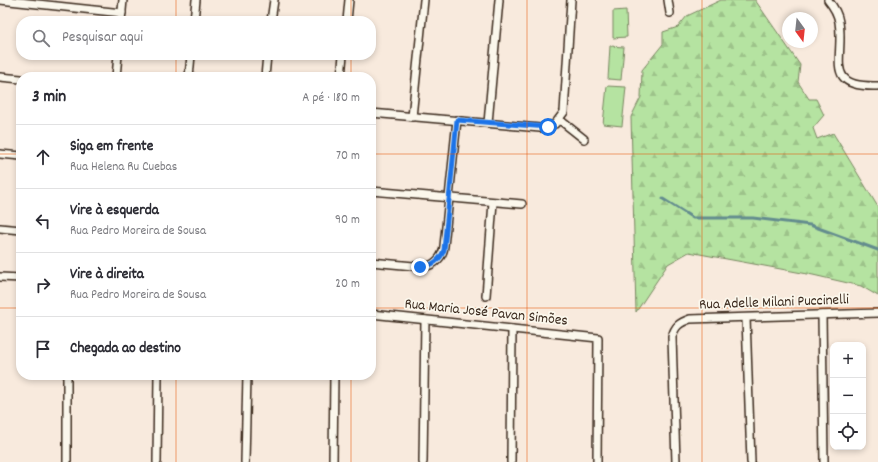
<!DOCTYPE html>
<html lang="pt">
<meta charset="utf-8">
<style>
body{margin:0;font-family:Dekko,sans-serif;background:#f2f2f3;color:#2b2b33}
.controls{position:absolute;right:12px;bottom:12px;display:grid;overflow:hidden;border-radius:8px;box-shadow:0 2px 6px #0003}
.controls button{width:36px;height:36px;display:grid;place-items:center;padding:0;border:0;border-bottom:1px solid #e1e1e2;background:#fff;color:#2b2b33;font:20px sans-serif}
.compass{position:absolute;left:782px;top:12px;width:36px;height:36px;border-radius:50%;background:#fff;box-shadow:0 2px 6px #0003;rotate:165deg}
.stop{position:absolute;width:12px;height:12px;margin:-9px;border:3px solid #1a73e8;border-radius:50%;background:#fff}
.stop.end{background:#1a73e8;border-color:#fff;box-shadow:0 1px 4px #0008}
.list{margin:0;padding:0;list-style:none}
h2{display:flex;justify-content:space-between;align-items:center;height:52px;margin:0;padding:0 16px;font-size:17px}
h2 small{font-size:13px;font-weight:400;color:#7c7c81}
.list li{display:grid;grid-template-columns:26px 1fr auto;gap:12px;align-items:center;box-sizing:border-box;height:64px;padding:0 16px;border-top:1px solid #e1e1e2}
.list b{display:block;font-size:15px;white-space:nowrap}
.list p{margin:0;font-size:13px;white-space:nowrap;color:#7c7c81}
.list em{font-size:13px;font-style:normal;color:#7c7c81}
.icon{flex:none;width:22px;height:22px;fill:none;stroke:currentColor;stroke-width:2;stroke-linecap:round;stroke-linejoin:round}
.map{position:relative;flex:none;width:878px;height:462px;overflow:hidden}
.search{position:absolute;background:#fff;box-shadow:0 2px 6px #0003;left:16px;top:16px;width:360px;height:44px;display:flex;align-items:center;gap:10px;box-sizing:border-box;padding:0 14px;border-radius:16px;color:#7c7c81;font-size:15px}
.panel{position:absolute;background:#fff;box-shadow:0 2px 6px #0003;left:16px;top:72px;width:360px;height:308px;border-radius:16px}
.map>svg:first-child{display:block}
</style>
<div class="map">
<svg width="878" height="462" viewBox="0 0 878 462">
<defs>
<pattern id="forest-firs" width="22" height="20" patternUnits="userSpaceOnUse"><rect width="22" height="20" fill="#b5e3a1"/><path d="M5 1l3.5 6h-7zM16 11l3.5 6h-7z" fill="#9dc38a"/></pattern>
</defs>
<rect width="100%" height="100%" fill="#f8eadd"/>
<filter id="ink" filterUnits="userSpaceOnUse"><feTurbulence type="fractalNoise" baseFrequency=".025" numOctaves="2"/><feDisplacementMap in="SourceGraphic" scale="8" xChannelSelector="R" yChannelSelector="G"/><feConvolveMatrix kernelMatrix="1 2 1 2 8 2 1 2 1" color-interpolation-filters="sRGB"/></filter>
<g filter="url(#ink)">
<!-- forest -->
<path fill="url(#forest-firs)" stroke="#788660" d="M721,0h34l45,65 -2,17 11,17h7l8,16 -11,13 4,11 16,-6 45,74v89l-17,-10 -48,-11 -124,-23 -21,12 -32,48 -5,-195 10,-20 1,-27 21,-26v-12l15,-5 9,-11z"/>
<!-- garden -->
<g fill="#b5e3a1" stroke="#788660">
<path d="M626,10l1,27 -14,1v-27z"/>
<path d="M610,46l14,1 -3,33 -13,-1z"/>
<path d="M607,86l19,1 -4,39 -19,-2z"/>
</g>
<g fill="none" stroke-linecap="round" stroke-linejoin="round">
<!-- stream -->
<path stroke="#638c8e" stroke-width="3" d="M663,199l30,19h60l57,7 68,25"/>
<!-- minor casing -->
<g stroke="#3b2a1e" stroke-width="10">
<g id="minor">
<path d="M0,0l122,13"/>
<path d="M668,0l2,13"/>
<path d="M828,0c5,6 10,15 11,22 6,36 -17,66 39,64"/>
<path d="M121,21l2,-21"/>
<path d="M194,21l2,-21"/>
<path d="M271,21l3,-21"/>
<path d="M347,21l2,-21"/>
<path d="M0,77l21,2"/>
<path d="M116,77l2,-22"/>
<path d="M189,77l2,-22"/>
<path d="M265,77l2,-22"/>
<path d="M341,77l2,-22"/>
<path d="M371,113l169,15 15,-4 9,-12 7,-112"/>
<path d="M412,117l12,-117"/>
<path d="M560,120l24,19"/>
<path d="M488,123l11,-123"/>
<path d="M0,154l21,2"/>
<path d="M371,191l151,13"/>
<path d="M0,228l21,2"/>
<path d="M371,262l53,5c11,-2 19,-10 20,-21l13,-126"/>
<path d="M0,277l21,1"/>
<path d="M486,296l7,-94"/>
<path d="M371,314l227,24 -1,124"/>
<path d="M822,315l2,147"/>
<path d="M746,318l5,144"/>
<path d="M67,462v-87"/>
<path d="M157,462l1,-87"/>
<path d="M245,462l2,-87"/>
<path d="M333,462l1,-87"/>
<path d="M423,462l2,-142"/>
<path d="M511,462l1,-133"/>
<path d="M676,462l-4,-125c3,-11 7,-14 18,-18l188,-6"/>
</g>
</g>
<!-- minor -->
<use href="#minor" stroke="#fbf7ec" stroke-width="7"/>
</g>
</g>
<g fill="none" stroke-linecap="round" stroke-linejoin="round" filter="url(#ink)">
<!-- route -->
<path stroke="#1a73e8" stroke-width="5" d="M420,267c12,-1 20,-6 24,-17l13,-130 91,7"/>
</g>
<!-- grid -->
<path fill="none" stroke="#e8590c" stroke-width="1" stroke-opacity="0.55" d="M176,0v21M351,0v21M527,0v462M702,0v462M176,55v22M351,55v22M0,154h21M371,154h507M0,308h21M371,308h507M176,375v87M351,375v87"/>
<g text-anchor="middle" dominant-baseline="central" stroke-width="3.5" stroke-linejoin="round" paint-order="stroke">
<!-- street labels -->
<g font-size="15" fill="#3b2a1e" stroke="#fbf7ec">
<text transform="translate(774 303) rotate(-2)">Rua Adelle Milani Puccinelli</text>
<text transform="translate(486 313) rotate(6)">Rua Maria José Pavan Simões</text>
</g>
</g>
</svg>
<div class="controls">
<button>+</button>
<button>−</button>
<button><svg class="icon" aria-label="locate" viewBox="0 0 24 24"><circle cx="12" cy="12" r="6"/><path d="M12 2v4M12 18v4M2 12h4M18 12h4"/></svg></button>
</div>
<svg class="compass" viewBox="-18 -18 36 36"><path d="M0-13l5 13h-10z" fill="#e53935"/><path d="M0 13l5-13h-10z" fill="#7c7c81"/></svg>
<div class="stop" style="left:548px;top:127px"></div>
<div class="stop end" style="left:420px;top:267px"></div>
<div class="search"><svg class="icon" aria-label="search" viewBox="0 0 24 24"><circle cx="10" cy="10" r="6"/><path d="M15 15l6 6"/></svg>Pesquisar aqui</div>
<section class="panel">
<h2>3 min<small>A pé · 180 m</small></h2>
<ul class="list">
<li><svg class="icon" aria-label="ahead" viewBox="0 0 24 24"><path d="M12 20V5M6 11l6-6 6 6"/></svg><div><b>Siga em frente</b><p>Rua Helena Ru Cuebas</p></div><em>70 m</em></li>
<li><svg class="icon" aria-label="left" viewBox="0 0 24 24"><path d="M17 20v-9H6M10 6l-5 5 5 5"/></svg><div><b>Vire à esquerda</b><p>Rua Pedro Moreira de Sousa</p></div><em>90 m</em></li>
<li><svg class="icon" aria-label="right" viewBox="0 0 24 24"><path d="M7 20v-9h11M14 6l5 5-5 5"/></svg><div><b>Vire à direita</b><p>Rua Pedro Moreira de Sousa</p></div><em>20 m</em></li>
<li><svg class="icon" aria-label="arrive" viewBox="0 0 24 24"><path d="M6 21V4h12l-3 4 3 4H6"/></svg><div><b>Chegada ao destino</b></div></li>
</ul>
</section>
</div>
